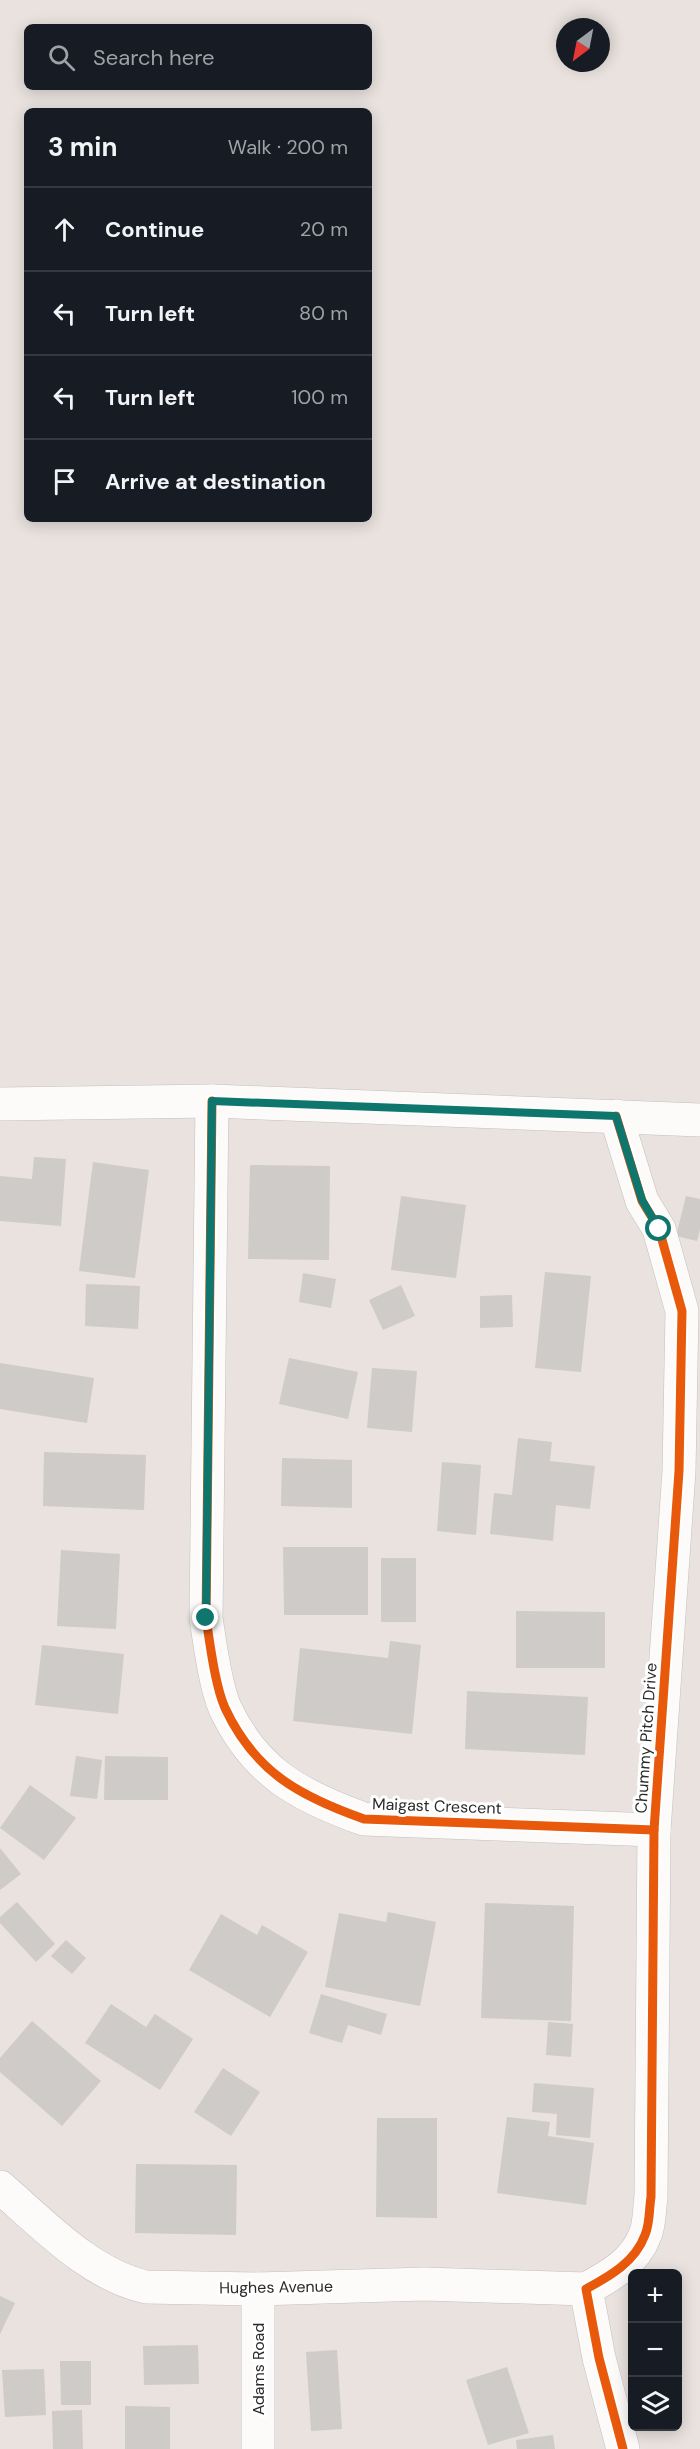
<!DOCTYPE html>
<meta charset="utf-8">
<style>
body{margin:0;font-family:"DM Sans",sans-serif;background:#20242c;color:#f1f3f6}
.controls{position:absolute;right:18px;bottom:18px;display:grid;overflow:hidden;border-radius:9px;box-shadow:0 3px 15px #0003}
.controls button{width:54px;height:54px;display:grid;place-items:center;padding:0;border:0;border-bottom:2px solid #363941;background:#171b24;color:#f1f3f6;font:30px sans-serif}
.compass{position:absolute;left:556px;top:18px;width:54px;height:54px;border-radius:50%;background:#171b24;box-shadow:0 3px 15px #0003;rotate:212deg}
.stop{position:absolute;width:18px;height:18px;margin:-14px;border:4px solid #0f766e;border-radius:50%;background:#fff}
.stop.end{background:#0f766e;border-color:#fff;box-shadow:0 2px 6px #0008}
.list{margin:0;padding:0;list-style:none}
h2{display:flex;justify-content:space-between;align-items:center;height:78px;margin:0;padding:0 24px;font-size:26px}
h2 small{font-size:20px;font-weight:400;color:#9ea1a6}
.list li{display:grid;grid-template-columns:39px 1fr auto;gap:18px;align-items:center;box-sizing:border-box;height:84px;padding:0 24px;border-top:2px solid #363941}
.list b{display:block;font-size:22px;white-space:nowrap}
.list em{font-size:20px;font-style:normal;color:#9ea1a6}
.icon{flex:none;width:33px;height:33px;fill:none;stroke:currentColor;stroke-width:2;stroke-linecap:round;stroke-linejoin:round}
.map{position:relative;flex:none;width:700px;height:2449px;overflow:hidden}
.search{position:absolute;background:#171b24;box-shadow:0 3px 15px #0003;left:24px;top:24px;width:348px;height:66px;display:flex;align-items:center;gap:15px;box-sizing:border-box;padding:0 21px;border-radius:9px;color:#9ea1a6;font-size:22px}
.panel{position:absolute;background:#171b24;box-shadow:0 3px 15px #0003;left:24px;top:108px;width:348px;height:414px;border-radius:9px}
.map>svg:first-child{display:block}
</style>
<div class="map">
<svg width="700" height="2449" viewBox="0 0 700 2449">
<rect width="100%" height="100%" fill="#e9e2de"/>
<!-- building -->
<g fill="#cfcbc8">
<path d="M34,1157l32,2 -5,67 -61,-5v-45l32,3z"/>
<path d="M93,1162l56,8 -14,108 -56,-7z"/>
<path d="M250,1165l80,1 -1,94 -81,-1z"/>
<path d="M401,1196l65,9 -10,73 -65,-8z"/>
<path d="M686,1196l14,3v30l-3,12 -21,-5z"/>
<path d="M545,1272l46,4 -10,96 -46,-4z"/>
<path d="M303,1273l33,6 -5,29 -32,-6z"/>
<path d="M86,1284l54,2 -2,43 -53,-3z"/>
<path d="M401,1285l14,31 -32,14 -14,-30z"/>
<path d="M512,1295l1,32 -33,1v-32z"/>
<path d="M289,1358l69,14 -10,47 -69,-15z"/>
<path d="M0,1363l94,15 -7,45 -87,-14z"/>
<path d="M372,1368l45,3 -5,61 -45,-4z"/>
<path d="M518,1438l34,4 -2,19 45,5 -5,43 -34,-4 -3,36 -63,-7 4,-41 18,2z"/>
<path d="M44,1452l102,3 -2,55 -101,-4z"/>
<path d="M282,1458l70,2v48l-71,-2z"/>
<path d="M442,1462l39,3 -5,70 -39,-4z"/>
<path d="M283,1547h85v68h-84z"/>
<path d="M61,1550l59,4 -4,75 -59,-3z"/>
<rect x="381" y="1558" width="35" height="64"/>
<path d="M516,1611l89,1v56h-89z"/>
<path d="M390,1641l31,4 -9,89 -119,-13 7,-73 88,10z"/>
<path d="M42,1645l82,9 -6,60 -83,-9z"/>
<path d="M467,1691l121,6 -3,58 -120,-6z"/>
<path d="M76,1756l26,4 -5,39 -27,-3z"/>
<path d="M105,1756l63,1v43h-64z"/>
<path d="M30,1785l46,33 -32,42 -44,-32z"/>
<path d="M0,1848l21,26 -21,16z"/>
<path d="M17,1902l38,42 -19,18 -36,-39v-6z"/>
<path d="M485,1903l89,3 -3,115 -90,-3z"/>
<path d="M388,1912l48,10 -16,84 -95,-19 14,-74 47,9z"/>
<path d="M221,1914l36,21 5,-10 46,27 -38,65 -81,-47z"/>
<path d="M66,1940l20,18 -14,16 -21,-18z"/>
<path d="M321,1994l66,20 -6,21 -33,-10 -6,18 -33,-10z"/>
<path d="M111,2004l35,23 9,-13 38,25 -33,51 -75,-47z"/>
<path d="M32,2021l69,60 -39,45 -62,-54v-14z"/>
<path d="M548,2022l25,2 -2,33 -25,-2z"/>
<path d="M223,2068l37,24 -29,44 -37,-24z"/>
<path d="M534,2083l60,5 -4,50 -34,-3 1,-21 -25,-2z"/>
<path d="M507,2117l43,5 -2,14 46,7 -8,62 -89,-12z"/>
<path d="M377,2118h60v100l-61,-1z"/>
<path d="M136,2164l101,1 -1,70 -101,-2z"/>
<path d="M0,2296l15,7 -15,31z"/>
<path d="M198,2345l1,39 -55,1 -1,-39z"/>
<path d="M337,2350l5,79 -31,2 -5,-79z"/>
<path d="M60,2361h31v44h-30z"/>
<path d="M507,2367l22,66 -41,12 -22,-65z"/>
<path d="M44,2369l2,46 -41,2 -3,-47z"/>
<path d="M125,2406l45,1v42h-45z"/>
<path d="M82,2410l1,39h-30l-1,-38z"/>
<path d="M553,2435l2,14h-38l-1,-9z"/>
</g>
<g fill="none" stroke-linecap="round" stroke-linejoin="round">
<!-- minor casing -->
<g stroke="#c2c0c0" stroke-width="34">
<g id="minor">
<path d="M212,1101l-6,517c4,26 9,67 19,90 30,64 74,88 139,111l290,11"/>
<path d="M0,1104l212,-3 488,19"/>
<path d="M616,1116l26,85 17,28 23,82 -3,160 -25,359 -3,367c-2,12 -1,27 -6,38 -10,27 -35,41 -59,54l13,69 24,91"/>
<path d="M0,2187c43,37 89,87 146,100l112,2 166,-5 162,5"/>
<path d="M258,2289v160"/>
</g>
</g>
<!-- minor -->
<use href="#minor" stroke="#fcfbfa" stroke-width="33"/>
<!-- cycleway casing -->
<g stroke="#fff" stroke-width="13">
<g id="cycleway">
<path d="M212,1101l-6,517c4,26 9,67 19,90 30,64 74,88 139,111l290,11"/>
<path d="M616,1116l26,85 17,28 23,82 -3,160 -25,359 -3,367c-2,12 -1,27 -6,38 -10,27 -35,41 -59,54l13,69 24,91"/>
</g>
</g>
<!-- cycleway -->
<use href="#cycleway" stroke="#e8590c" stroke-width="9"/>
</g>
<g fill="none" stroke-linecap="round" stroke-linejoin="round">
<!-- route -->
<path stroke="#0f766e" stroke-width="8" d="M206,1618l6,-517 404,15 26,84 17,29"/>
</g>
<g text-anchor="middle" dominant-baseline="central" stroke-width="6" stroke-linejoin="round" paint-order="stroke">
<!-- street labels -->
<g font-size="16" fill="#2a2a2a" stroke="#fff">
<text transform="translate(646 1738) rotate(-86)">Chummy Pitch Drive</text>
<text transform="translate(437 1806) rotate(2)">Maigast Crescent</text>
<text transform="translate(276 2287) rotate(-1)">Hughes Avenue</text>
<text transform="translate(258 2369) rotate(-90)">Adams Road</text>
</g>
</g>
</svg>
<div class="controls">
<button>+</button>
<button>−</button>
<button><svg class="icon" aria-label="layers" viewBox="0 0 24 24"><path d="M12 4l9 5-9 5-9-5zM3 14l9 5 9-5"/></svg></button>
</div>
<svg class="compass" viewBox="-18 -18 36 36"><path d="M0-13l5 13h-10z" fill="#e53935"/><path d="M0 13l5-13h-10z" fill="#9ea1a6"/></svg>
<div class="stop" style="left:659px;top:1229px"></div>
<div class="stop end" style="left:206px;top:1618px"></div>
<div class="search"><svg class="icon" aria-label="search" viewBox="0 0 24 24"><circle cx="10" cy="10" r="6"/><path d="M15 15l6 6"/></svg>Search here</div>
<section class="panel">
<h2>3 min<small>Walk · 200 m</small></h2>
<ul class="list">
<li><svg class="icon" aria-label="ahead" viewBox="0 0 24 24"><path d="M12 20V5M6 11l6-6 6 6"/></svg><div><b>Continue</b></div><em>20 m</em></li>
<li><svg class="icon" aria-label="left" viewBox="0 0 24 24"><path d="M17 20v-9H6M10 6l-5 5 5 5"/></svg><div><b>Turn left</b></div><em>80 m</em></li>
<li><svg class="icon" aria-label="left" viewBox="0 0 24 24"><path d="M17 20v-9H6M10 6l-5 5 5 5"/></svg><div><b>Turn left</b></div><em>100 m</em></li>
<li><svg class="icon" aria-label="arrive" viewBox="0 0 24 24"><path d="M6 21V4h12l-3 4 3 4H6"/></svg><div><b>Arrive at destination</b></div></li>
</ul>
</section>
</div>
